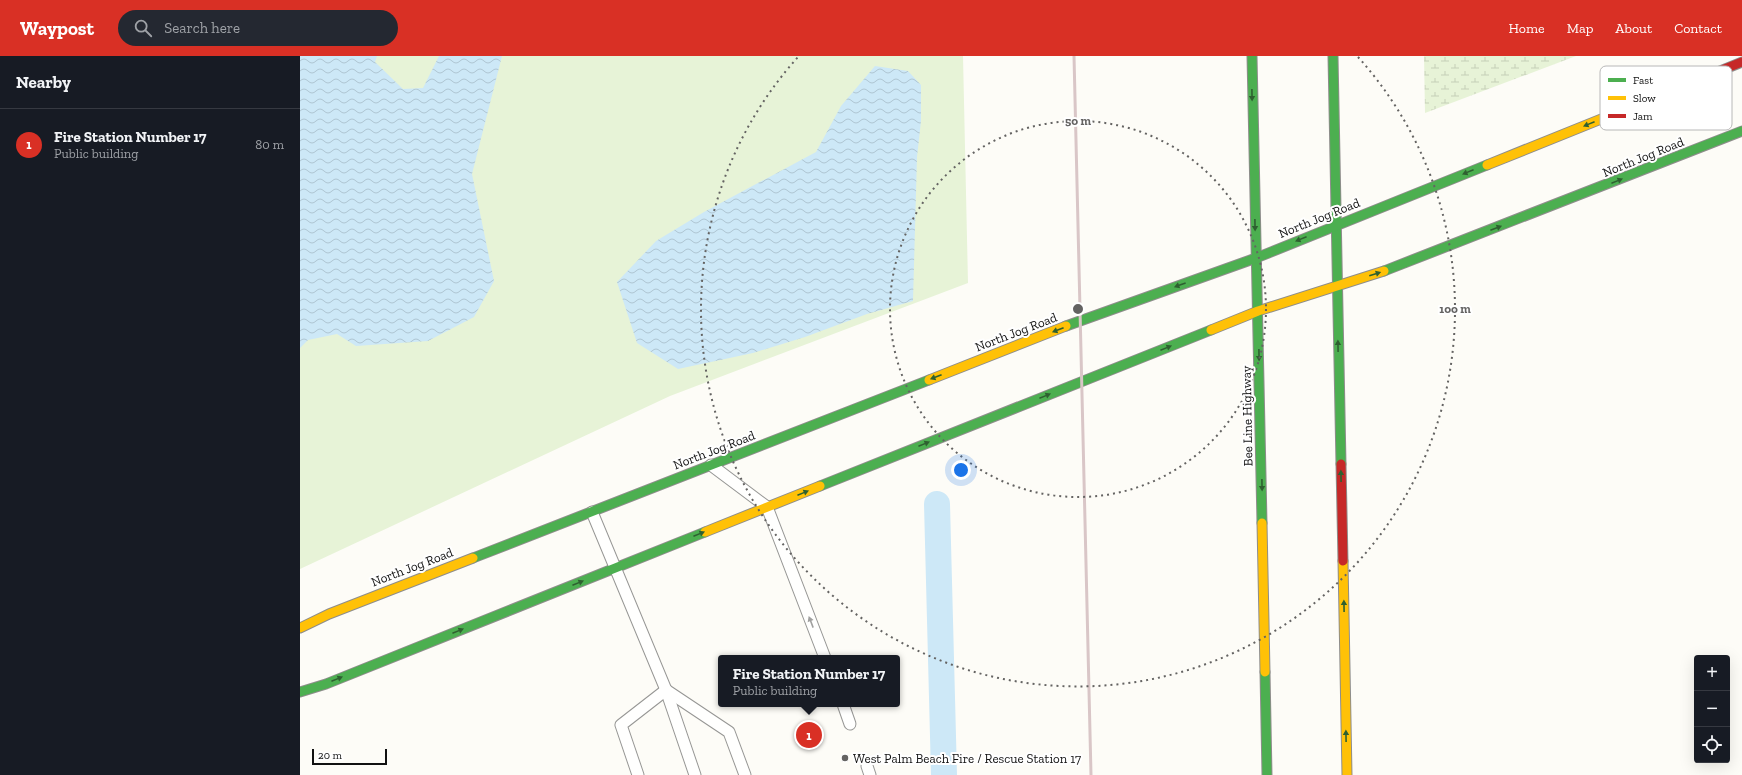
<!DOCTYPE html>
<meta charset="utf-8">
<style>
body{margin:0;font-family:"Zilla Slab",serif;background:#242831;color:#f1f3f6}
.controls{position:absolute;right:12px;bottom:12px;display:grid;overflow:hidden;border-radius:4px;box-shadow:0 4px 16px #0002}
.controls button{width:36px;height:36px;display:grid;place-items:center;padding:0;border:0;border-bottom:1px solid #363941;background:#171b24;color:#f1f3f6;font:20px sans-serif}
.scale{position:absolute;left:12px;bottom:10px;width:75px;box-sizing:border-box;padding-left:4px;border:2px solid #111;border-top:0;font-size:11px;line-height:14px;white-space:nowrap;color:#111;-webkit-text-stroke:3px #fff;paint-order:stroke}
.you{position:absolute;left:661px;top:414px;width:14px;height:14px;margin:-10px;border:3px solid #fff;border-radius:50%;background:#1a73e8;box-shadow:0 0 0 6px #1a73e833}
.badge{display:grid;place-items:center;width:26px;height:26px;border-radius:50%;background:#d93025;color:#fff;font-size:13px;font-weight:700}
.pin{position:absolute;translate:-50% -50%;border:2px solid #fff;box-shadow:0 1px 4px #0006}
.popup{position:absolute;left:418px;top:599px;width:182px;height:52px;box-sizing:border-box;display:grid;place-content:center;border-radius:4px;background:#171b24;filter:drop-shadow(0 1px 3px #0005);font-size:13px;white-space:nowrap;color:#9ea1a6}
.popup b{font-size:15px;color:#f1f3f6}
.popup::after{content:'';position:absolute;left:50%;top:100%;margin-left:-8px;border:8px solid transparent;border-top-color:#171b24}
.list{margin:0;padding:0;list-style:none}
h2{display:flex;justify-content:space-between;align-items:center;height:52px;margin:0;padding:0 16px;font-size:17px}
h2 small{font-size:13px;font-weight:400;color:#9ea1a6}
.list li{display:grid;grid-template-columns:26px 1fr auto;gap:12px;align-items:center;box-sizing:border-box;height:72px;padding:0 16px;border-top:1px solid #363941}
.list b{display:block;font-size:15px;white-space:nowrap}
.list p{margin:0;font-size:13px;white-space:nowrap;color:#9ea1a6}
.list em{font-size:13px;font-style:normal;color:#9ea1a6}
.icon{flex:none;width:22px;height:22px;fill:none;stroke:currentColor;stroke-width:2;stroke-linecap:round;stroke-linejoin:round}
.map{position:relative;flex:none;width:1442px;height:719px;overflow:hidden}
header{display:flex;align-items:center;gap:24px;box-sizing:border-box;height:56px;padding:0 20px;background:#d93025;color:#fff}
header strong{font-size:19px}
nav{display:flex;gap:22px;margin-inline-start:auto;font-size:14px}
.search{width:280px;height:36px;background:#242831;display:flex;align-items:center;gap:10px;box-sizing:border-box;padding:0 14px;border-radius:22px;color:#9ea1a6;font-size:15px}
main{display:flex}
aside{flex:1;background:#171b24}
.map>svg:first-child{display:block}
</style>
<header>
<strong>Waypost</strong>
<div class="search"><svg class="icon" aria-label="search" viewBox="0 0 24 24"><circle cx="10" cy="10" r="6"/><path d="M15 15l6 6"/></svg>Search here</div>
<nav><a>Home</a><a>Map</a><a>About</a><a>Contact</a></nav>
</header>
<main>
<aside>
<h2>Nearby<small></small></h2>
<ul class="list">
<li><span class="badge">1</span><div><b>Fire Station Number 17</b><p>Public building</p></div><em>80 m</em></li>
</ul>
</aside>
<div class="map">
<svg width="1442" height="719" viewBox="0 0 1442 719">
<defs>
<pattern id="wetland-marsh" width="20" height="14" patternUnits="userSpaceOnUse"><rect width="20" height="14" fill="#e7f3d7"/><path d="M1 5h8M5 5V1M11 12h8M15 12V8" fill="none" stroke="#c5cfb8"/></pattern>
<pattern id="water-waves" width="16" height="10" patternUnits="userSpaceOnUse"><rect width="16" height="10" fill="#cde8f7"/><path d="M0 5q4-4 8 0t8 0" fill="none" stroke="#afc6d3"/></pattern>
</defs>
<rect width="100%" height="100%" fill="#fdfcf7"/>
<!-- grass -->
<path fill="#e7f3d7" d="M0,0h663l5,227 -298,113 -370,173z"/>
<!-- wetland -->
<path fill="url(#wetland-marsh)" d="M1124,0h152l-151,57z"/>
<!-- water -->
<g fill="url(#water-waves)">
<path d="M0,0h77l-2,6 28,27 20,-1 16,-32h63l-30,118 22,107 -20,36 -46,24 -72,5 -19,-12 -29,6 -8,8z"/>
<path d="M575,10l33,5 13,14v36l-4,36 -4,144 -46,13 -62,23 -52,16 -75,16 -41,-26 -20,-61 39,-41 48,-29 112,-60 25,-46z"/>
</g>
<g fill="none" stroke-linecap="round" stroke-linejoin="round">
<!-- canal -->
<path stroke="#cde8f7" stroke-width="26" d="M637,448l7,271"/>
<!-- lane casing -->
<g stroke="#979795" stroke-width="13">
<g id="lane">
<path d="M411,409l56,42 58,151"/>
<path d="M292,456l74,178 29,85"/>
<path d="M366,634l63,42 16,43"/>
<path d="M543,648l7,20"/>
<path d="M567,710l3,9"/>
<path d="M338,719l-17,-50 45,-35"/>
</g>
</g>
<!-- fast casing -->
<g stroke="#8e8d8b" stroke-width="11">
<g id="fast">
<path d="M952,0l10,467"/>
<path d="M1033,0l8,408"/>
<path d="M1084,215l358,-140"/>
<path d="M766,270l190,-68 231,-93"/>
<path d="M520,430l391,-156"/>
<path d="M173,502l456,-178"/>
<path d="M965,616l2,103"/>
<path d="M0,636l26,-8 379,-152"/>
</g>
</g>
<!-- slow casing -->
<g stroke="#8e8d8b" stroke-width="11">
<g id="slow">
<path d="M1187,109l134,-54"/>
<path d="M911,274l47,-19 126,-40"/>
<path d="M629,324l137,-54"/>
<path d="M962,467l3,149"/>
<path d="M405,476l115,-46"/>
<path d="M1043,505l4,214"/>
<path d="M0,572l29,-14 144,-56"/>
</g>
</g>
<!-- jam casing -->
<g stroke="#8e8d8b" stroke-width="11">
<g id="jam">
<path d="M1321,55l121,-49"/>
<path d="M1041,408l2,97"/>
</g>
</g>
<!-- lane -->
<use href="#lane" stroke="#fffffe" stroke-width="11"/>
<!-- fast -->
<use href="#fast" stroke="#4caf50" stroke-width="9"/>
<!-- slow -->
<use href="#slow" stroke="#ffc107" stroke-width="9"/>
<!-- jam -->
<use href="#jam" stroke="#c62828" stroke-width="9"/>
<!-- rail -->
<path stroke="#d9c6c7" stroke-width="3" d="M774,0l17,719"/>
</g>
<!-- one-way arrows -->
<defs><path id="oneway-solid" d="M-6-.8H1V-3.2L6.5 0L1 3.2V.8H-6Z"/></defs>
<g fill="#2e6030">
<use href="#oneway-solid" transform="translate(952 39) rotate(89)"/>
<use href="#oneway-solid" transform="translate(1289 68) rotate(158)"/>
<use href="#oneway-solid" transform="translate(1168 116) rotate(158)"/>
<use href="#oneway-solid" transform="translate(1317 125) rotate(-22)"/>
<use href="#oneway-solid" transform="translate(955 169) rotate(89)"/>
<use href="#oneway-solid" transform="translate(1196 172) rotate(-21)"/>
<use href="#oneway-solid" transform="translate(1001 183) rotate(158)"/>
<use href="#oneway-solid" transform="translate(1075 218) rotate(-17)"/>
<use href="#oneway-solid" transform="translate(880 229) rotate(160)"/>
<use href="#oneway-solid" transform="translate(758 274) rotate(159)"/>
<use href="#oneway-solid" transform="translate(1038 290) rotate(-91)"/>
<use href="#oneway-solid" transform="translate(866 292) rotate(-22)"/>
<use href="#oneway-solid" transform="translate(959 299) rotate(89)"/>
<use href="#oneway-solid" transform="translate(636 321) rotate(159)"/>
<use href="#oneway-solid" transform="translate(745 340) rotate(-22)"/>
<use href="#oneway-solid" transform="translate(624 388) rotate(-22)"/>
<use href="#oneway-solid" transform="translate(1041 420) rotate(-91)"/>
<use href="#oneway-solid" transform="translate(962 429) rotate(89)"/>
<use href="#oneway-solid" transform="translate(503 437) rotate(-22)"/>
<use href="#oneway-solid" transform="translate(399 478) rotate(-22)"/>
<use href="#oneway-solid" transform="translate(278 527) rotate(-22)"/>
<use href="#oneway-solid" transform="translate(1044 550) rotate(-91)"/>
<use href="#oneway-solid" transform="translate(158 575) rotate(-22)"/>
<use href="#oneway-solid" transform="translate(37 623) rotate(-22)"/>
<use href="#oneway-solid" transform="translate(1046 680) rotate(-91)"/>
</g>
<use fill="#a0a09f" href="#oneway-solid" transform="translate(511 566) rotate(-111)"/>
<!-- distance rings -->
<g fill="none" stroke="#646362" stroke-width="2" stroke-dasharray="2 4">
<circle cx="778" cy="253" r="188"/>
<path d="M1058 1A377 377 0 1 1 498 1"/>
</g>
<!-- markers -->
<circle fill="#646362" stroke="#fff" stroke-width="1.5" cx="545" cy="702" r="4"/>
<g text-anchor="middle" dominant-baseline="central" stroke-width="4" stroke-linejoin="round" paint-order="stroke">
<!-- street labels -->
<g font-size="13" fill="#111" stroke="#fff">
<text transform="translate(1343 101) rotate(-22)">North Jog Road</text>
<text transform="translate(1019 162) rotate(-22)">North Jog Road</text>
<text transform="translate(716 276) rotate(-21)">North Jog Road</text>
<text transform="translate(947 360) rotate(-91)">Bee Line Highway</text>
<text transform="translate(414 394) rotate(-21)">North Jog Road</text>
<text transform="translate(112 511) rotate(-21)">North Jog Road</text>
</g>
<!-- poi labels -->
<g font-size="13" fill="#111" stroke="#fff" text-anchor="start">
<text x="553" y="702">West Palm Beach Fire / Rescue Station 17</text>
</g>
</g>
<!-- legend -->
<rect x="1300" y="10" width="132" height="64" rx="6" fill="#fff" stroke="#b8b8b8" stroke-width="1"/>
<rect x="1308" y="22" width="18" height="4" fill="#4caf50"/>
<rect x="1308" y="40" width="18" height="4" fill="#ffc107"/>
<rect x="1308" y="58" width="18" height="4" fill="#c62828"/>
<g font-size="11" fill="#111">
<text x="1333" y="28">Fast</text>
<text x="1333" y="46">Slow</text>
<text x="1333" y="64">Jam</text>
</g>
<circle cx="778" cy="253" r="6" fill="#646362" stroke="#fff" stroke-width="2"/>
<g font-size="12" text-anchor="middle" font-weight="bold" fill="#646362" stroke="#fff" stroke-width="4" stroke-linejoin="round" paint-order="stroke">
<text x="778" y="69">50 m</text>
<text x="1155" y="257">100 m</text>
</g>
</svg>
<div class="controls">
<button>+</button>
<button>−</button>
<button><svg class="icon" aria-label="locate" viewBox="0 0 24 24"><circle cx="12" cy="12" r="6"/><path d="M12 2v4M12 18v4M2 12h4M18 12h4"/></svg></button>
</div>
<div class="scale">20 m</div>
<div class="you"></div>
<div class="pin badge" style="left:509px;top:679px">1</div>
<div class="popup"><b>Fire Station Number 17</b>Public building</div>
</div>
</main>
